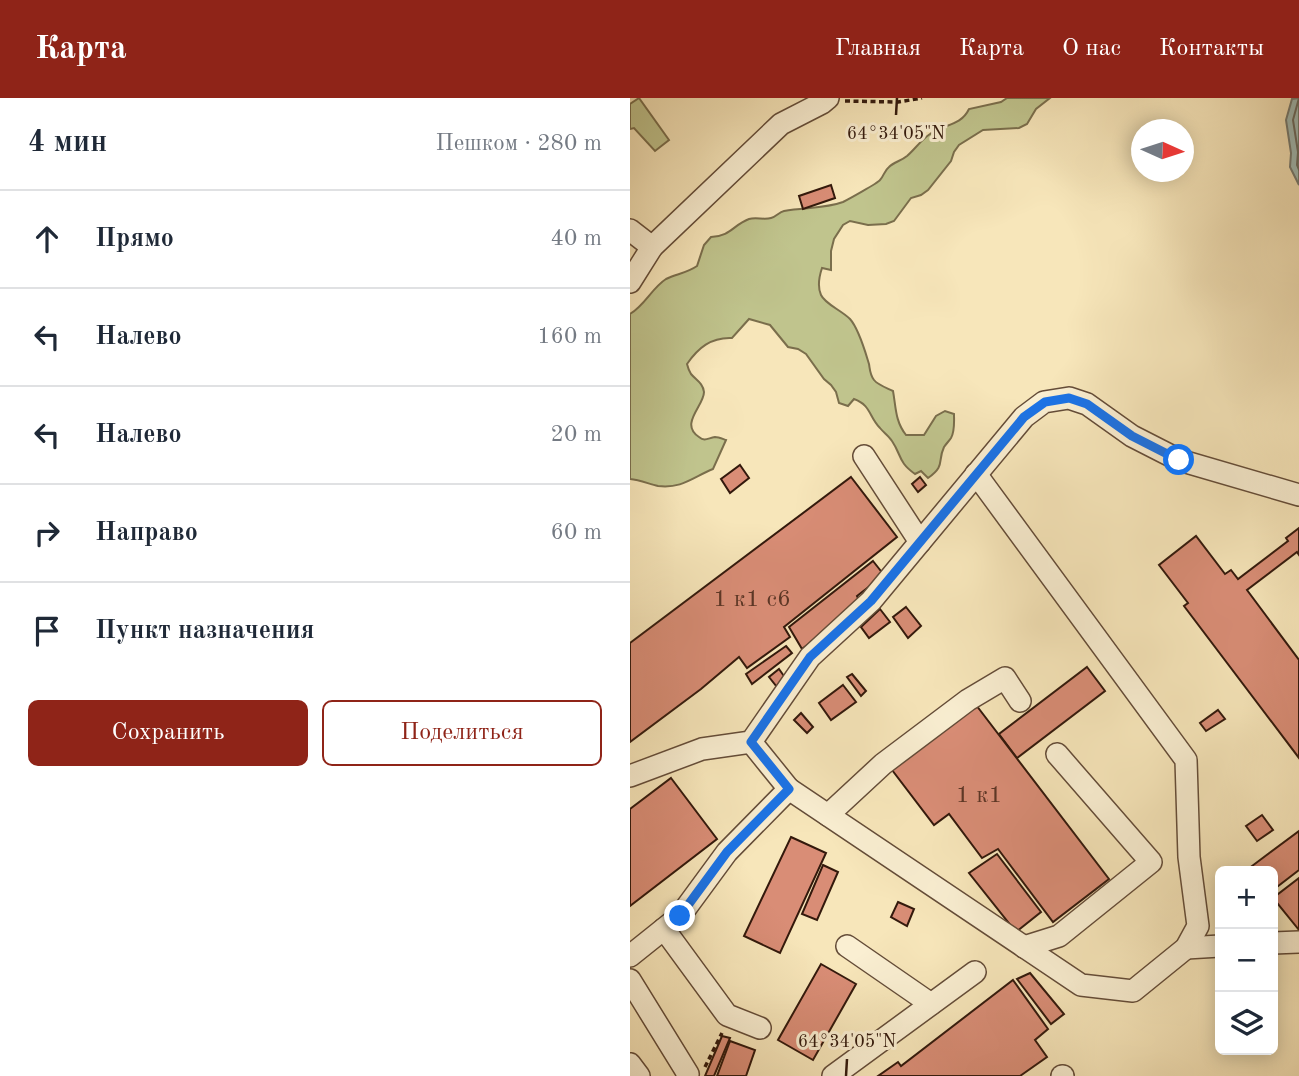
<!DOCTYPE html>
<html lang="ru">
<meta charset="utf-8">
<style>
body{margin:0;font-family:"Old Standard TT",serif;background:#f2f2f3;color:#1f2937}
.controls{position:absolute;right:21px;bottom:21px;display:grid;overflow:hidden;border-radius:10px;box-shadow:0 4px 18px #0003}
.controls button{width:63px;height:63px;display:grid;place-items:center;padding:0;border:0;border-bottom:2px solid #e0e1e3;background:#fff;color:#1f2937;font:35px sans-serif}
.compass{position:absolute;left:501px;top:21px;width:63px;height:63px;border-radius:50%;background:#fff;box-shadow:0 4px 18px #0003;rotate:93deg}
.stop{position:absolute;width:21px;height:21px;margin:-16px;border:5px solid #1a73e8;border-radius:50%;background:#fff}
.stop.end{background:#1a73e8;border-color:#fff;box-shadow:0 2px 7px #0008}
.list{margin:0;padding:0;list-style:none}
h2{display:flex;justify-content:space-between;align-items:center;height:91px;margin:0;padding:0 28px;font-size:30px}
h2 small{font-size:23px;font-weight:400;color:#747a83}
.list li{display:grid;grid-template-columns:46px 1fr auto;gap:21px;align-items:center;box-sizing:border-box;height:98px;padding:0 28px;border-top:2px solid #e0e1e3}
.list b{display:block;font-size:26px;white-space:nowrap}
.list em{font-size:23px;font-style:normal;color:#747a83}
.actions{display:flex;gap:14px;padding:21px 28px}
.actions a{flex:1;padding:16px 0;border:2px solid #8f2418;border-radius:10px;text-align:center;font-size:24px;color:#8f2418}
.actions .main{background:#8f2418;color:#fff}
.icon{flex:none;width:38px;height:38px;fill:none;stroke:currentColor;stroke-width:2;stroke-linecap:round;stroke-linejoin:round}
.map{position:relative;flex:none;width:669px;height:978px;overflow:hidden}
header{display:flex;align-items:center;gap:42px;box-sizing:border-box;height:98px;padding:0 35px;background:#8f2418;color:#fff}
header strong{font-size:33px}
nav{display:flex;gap:38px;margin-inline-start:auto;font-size:24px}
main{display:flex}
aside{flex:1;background:#fff}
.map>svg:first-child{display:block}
</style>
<header>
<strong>Карта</strong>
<nav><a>Главная</a><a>Карта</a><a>О нас</a><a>Контакты</a></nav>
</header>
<main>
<aside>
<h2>4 мин<small>Пешком · 280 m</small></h2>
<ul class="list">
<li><svg class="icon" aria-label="ahead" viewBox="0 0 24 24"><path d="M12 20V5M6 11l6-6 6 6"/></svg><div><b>Прямо</b></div><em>40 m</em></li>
<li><svg class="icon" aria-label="left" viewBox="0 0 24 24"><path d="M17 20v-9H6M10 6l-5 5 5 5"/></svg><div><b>Налево</b></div><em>160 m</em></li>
<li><svg class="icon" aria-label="left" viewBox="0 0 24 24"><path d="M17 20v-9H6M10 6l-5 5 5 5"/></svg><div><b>Налево</b></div><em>20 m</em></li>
<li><svg class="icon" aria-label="right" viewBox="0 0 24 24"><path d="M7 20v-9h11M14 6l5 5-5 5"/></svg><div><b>Направо</b></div><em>60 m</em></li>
<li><svg class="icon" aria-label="arrive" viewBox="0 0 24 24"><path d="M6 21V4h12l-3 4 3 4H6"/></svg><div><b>Пункт назначения</b></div></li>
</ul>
<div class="actions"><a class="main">Сохранить</a><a>Поделиться</a></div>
</aside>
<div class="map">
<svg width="669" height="978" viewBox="0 0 669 978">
<rect width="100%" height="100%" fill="#f7e6ba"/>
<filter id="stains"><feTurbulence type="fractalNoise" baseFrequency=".00286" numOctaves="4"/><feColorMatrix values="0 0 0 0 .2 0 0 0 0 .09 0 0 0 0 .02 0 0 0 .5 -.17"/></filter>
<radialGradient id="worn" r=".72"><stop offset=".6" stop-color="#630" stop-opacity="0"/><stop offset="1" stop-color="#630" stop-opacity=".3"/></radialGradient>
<!-- green -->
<g fill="#c0c48d" stroke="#7a6e4c" stroke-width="2">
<path d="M9,0l30,42 -14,11 -21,-23 -4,1v-25z"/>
<path d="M377,0h43l-14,11 -9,15 -8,4 -36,2 -24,15 -5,7 -3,9 -23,29 -7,5 -10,3 -17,23 -8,3 -18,1 -18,-4 -7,4 -9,14 -3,12v19l-9,-2c-3,9 -5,18 -1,27 4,9 20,15 29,24 9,10 15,32 19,45 1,6 1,11 5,16 4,5 13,8 19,11 3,16 2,30 13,44h18l12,-19 9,-5 9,3c0,8 1,17 -3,24 -2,3 -5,6 -7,9 -7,15 2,18 -16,31l-7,-7 -6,3c-17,-12 -13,-18 -23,-33 -3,-5 -8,-8 -12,-13 -11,-11 -9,-23 -26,-29l-6,7 -9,-3 -3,-11 -5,-7 -7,-6 -18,-25 -8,-5 -10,-2 -18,-22 -21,-6 -17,19c-21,-1 -34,10 -45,26 1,4 2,7 4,10 5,6 12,9 13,18 0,14 -25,32 -5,45 6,5 9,1 16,0 3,0 8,2 11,3l-13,29c-20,8 -31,20 -55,17 -9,-2 -18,-6 -28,-7v-165c15,-9 22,-26 36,-35 10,-5 21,-6 31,-13l7,-21 7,-8c20,-1 22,-12 38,-18 7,-2 15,1 22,-1 5,-1 8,-6 13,-7 20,-4 40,-2 59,-9 4,-2 35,-19 37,-22 4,-4 4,-9 9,-13 5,-5 12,-6 18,-11 8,-7 14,-16 23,-22 14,-10 31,-8 39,-25l32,-7z"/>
</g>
<!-- water -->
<path fill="#a0bdb8" stroke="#747b73" stroke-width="2" d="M669,0v87l-9,-18 1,-14 -5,-33 6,-21z"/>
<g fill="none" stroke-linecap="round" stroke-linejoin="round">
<!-- shore -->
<path stroke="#6a6b62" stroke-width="2" d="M669,0l-6,22 5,32 -1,13 2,5"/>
</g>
<!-- building -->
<g fill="#d98d76" stroke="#33190c" stroke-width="2">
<path d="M201,87l4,13 -32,11 -4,-13z"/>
<path d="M110,367l9,13 -19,15 -9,-14z"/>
<path d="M221,379l46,60 -113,90 6,10 -43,31 -8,-11 -38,32 -71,53v-99z"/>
<path d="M290,379l6,8 -8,7 -6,-8z"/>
<path d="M669,430v27l-2,-3 -50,38 52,70v98l-115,-152 4,-3 -29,-38 37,-29 29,38 6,-4 7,9 50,-38 -2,-3z"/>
<path d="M243,463l11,14 -27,21 4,8 -59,45 -13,-22z"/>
<path d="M276,509l15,19 -13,12 -15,-21z"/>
<path d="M250,511l10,13 -21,16 -8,-11z"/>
<path d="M156,548l6,7 -40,31 -6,-10z"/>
<path d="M457,569l18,24 -88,67 -18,-24z"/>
<path d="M149,571l7,10 -9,8 -8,-10z"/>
<path d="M222,576l14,17 -5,5 -14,-19z"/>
<path d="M213,587l13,17 -25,18 -12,-17z"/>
<path d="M343,603l136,178 -56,43 -55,-73 -16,9 -33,-44 -15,11 -45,-59z"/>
<path d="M588,612l7,9 -19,12 -6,-8z"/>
<path d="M171,615l12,14 -6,6 -13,-13z"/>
<path d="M41,680l46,61 -87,67v-97z"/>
<path d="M632,717l11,15 -16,11 -11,-15z"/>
<path d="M669,733v39l-26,20v-19h-23l-2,-2z"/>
<path d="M161,739l35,16 -46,100 -36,-17z"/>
<path d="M367,756l44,58 -25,20 -47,-59z"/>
<path d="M193,767l15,7 -21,48 -15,-6z"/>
<path d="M669,780v52l-26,-32z"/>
<path d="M268,804l16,7 -7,17 -16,-9z"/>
<path d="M191,866l35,20 -43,76 -35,-20z"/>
<path d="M400,875l34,41 -13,10 -34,-45z"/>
<path d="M383,882l35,49 -13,11 12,17 -27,19h-142l20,-14 3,4z"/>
<path d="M92,938l8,2 -16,38h-9z"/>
<path d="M100,943l25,9 -9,26h-29z"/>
</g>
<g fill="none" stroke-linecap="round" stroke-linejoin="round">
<!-- minor casing -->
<g stroke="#644c38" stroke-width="24">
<g id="minor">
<path d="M0,132l22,17"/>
<path d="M0,184l22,-35 129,-123 41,-21 6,-5"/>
<path d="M290,444l104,-125 20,-15 25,-4 18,6 45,32 47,24 120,35"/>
<path d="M0,678l72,-27 49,-7 59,-85 61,-56 49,-59 -56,-86"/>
<path d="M159,691l292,196 52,6 53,-43 12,-22 -9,-69 -3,-97 -210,-286"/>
<path d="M198,717l55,-51 85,-64 37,-22 15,23"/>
<path d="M34,831l63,86 33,13"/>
<path d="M643,845l26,-1"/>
<path d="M217,848l84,58"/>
<path d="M394,849l35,-11 92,-74 -94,-108"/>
<path d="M556,850l34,-2"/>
<path d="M0,858l50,-40 47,-64 62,-63 -38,-47"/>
<path d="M0,882l58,94 -1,2"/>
<path d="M0,966l9,12"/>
<path d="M203,978l142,-104"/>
<path d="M432,978h1"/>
</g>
</g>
<!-- path -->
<g stroke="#33190c" stroke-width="3.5" stroke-dasharray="5 3.5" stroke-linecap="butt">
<path d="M215,3l53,1 24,-4"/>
<path d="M75,969l17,-34"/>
</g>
<!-- minor -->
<use href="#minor" stroke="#faefd2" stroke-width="21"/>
</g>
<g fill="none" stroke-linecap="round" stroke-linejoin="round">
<!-- route -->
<path stroke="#1a73e8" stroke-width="9" d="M50,818l47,-64 62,-63 -38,-47 59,-85 61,-56 153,-184 21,-15 24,-4 18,6 45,32 47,24"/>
</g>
<!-- ticks -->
<path fill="none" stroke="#33190c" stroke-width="2.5" d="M266,17l1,-17M216,978l1,-17"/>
<g text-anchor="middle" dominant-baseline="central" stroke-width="6" stroke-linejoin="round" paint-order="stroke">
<!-- number labels -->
<g font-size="24" fill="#5c3626">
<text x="122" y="502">1 к1 с6</text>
<text x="349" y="698">1 к1</text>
</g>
</g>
<g font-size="18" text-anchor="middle" fill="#33190c" stroke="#faefd2" stroke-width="6" stroke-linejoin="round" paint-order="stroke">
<text x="266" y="41">64°34'05"N</text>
<text x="217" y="949">64°34'05"N</text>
</g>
<rect width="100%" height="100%" filter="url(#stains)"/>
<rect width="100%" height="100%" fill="url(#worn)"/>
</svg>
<div class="controls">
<button>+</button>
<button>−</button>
<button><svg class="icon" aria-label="layers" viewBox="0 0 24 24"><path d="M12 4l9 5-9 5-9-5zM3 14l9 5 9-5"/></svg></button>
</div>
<svg class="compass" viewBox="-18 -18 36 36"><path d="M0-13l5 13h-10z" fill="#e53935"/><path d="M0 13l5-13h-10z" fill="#747a83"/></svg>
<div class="stop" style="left:549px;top:362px"></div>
<div class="stop end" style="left:50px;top:818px"></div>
</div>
</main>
